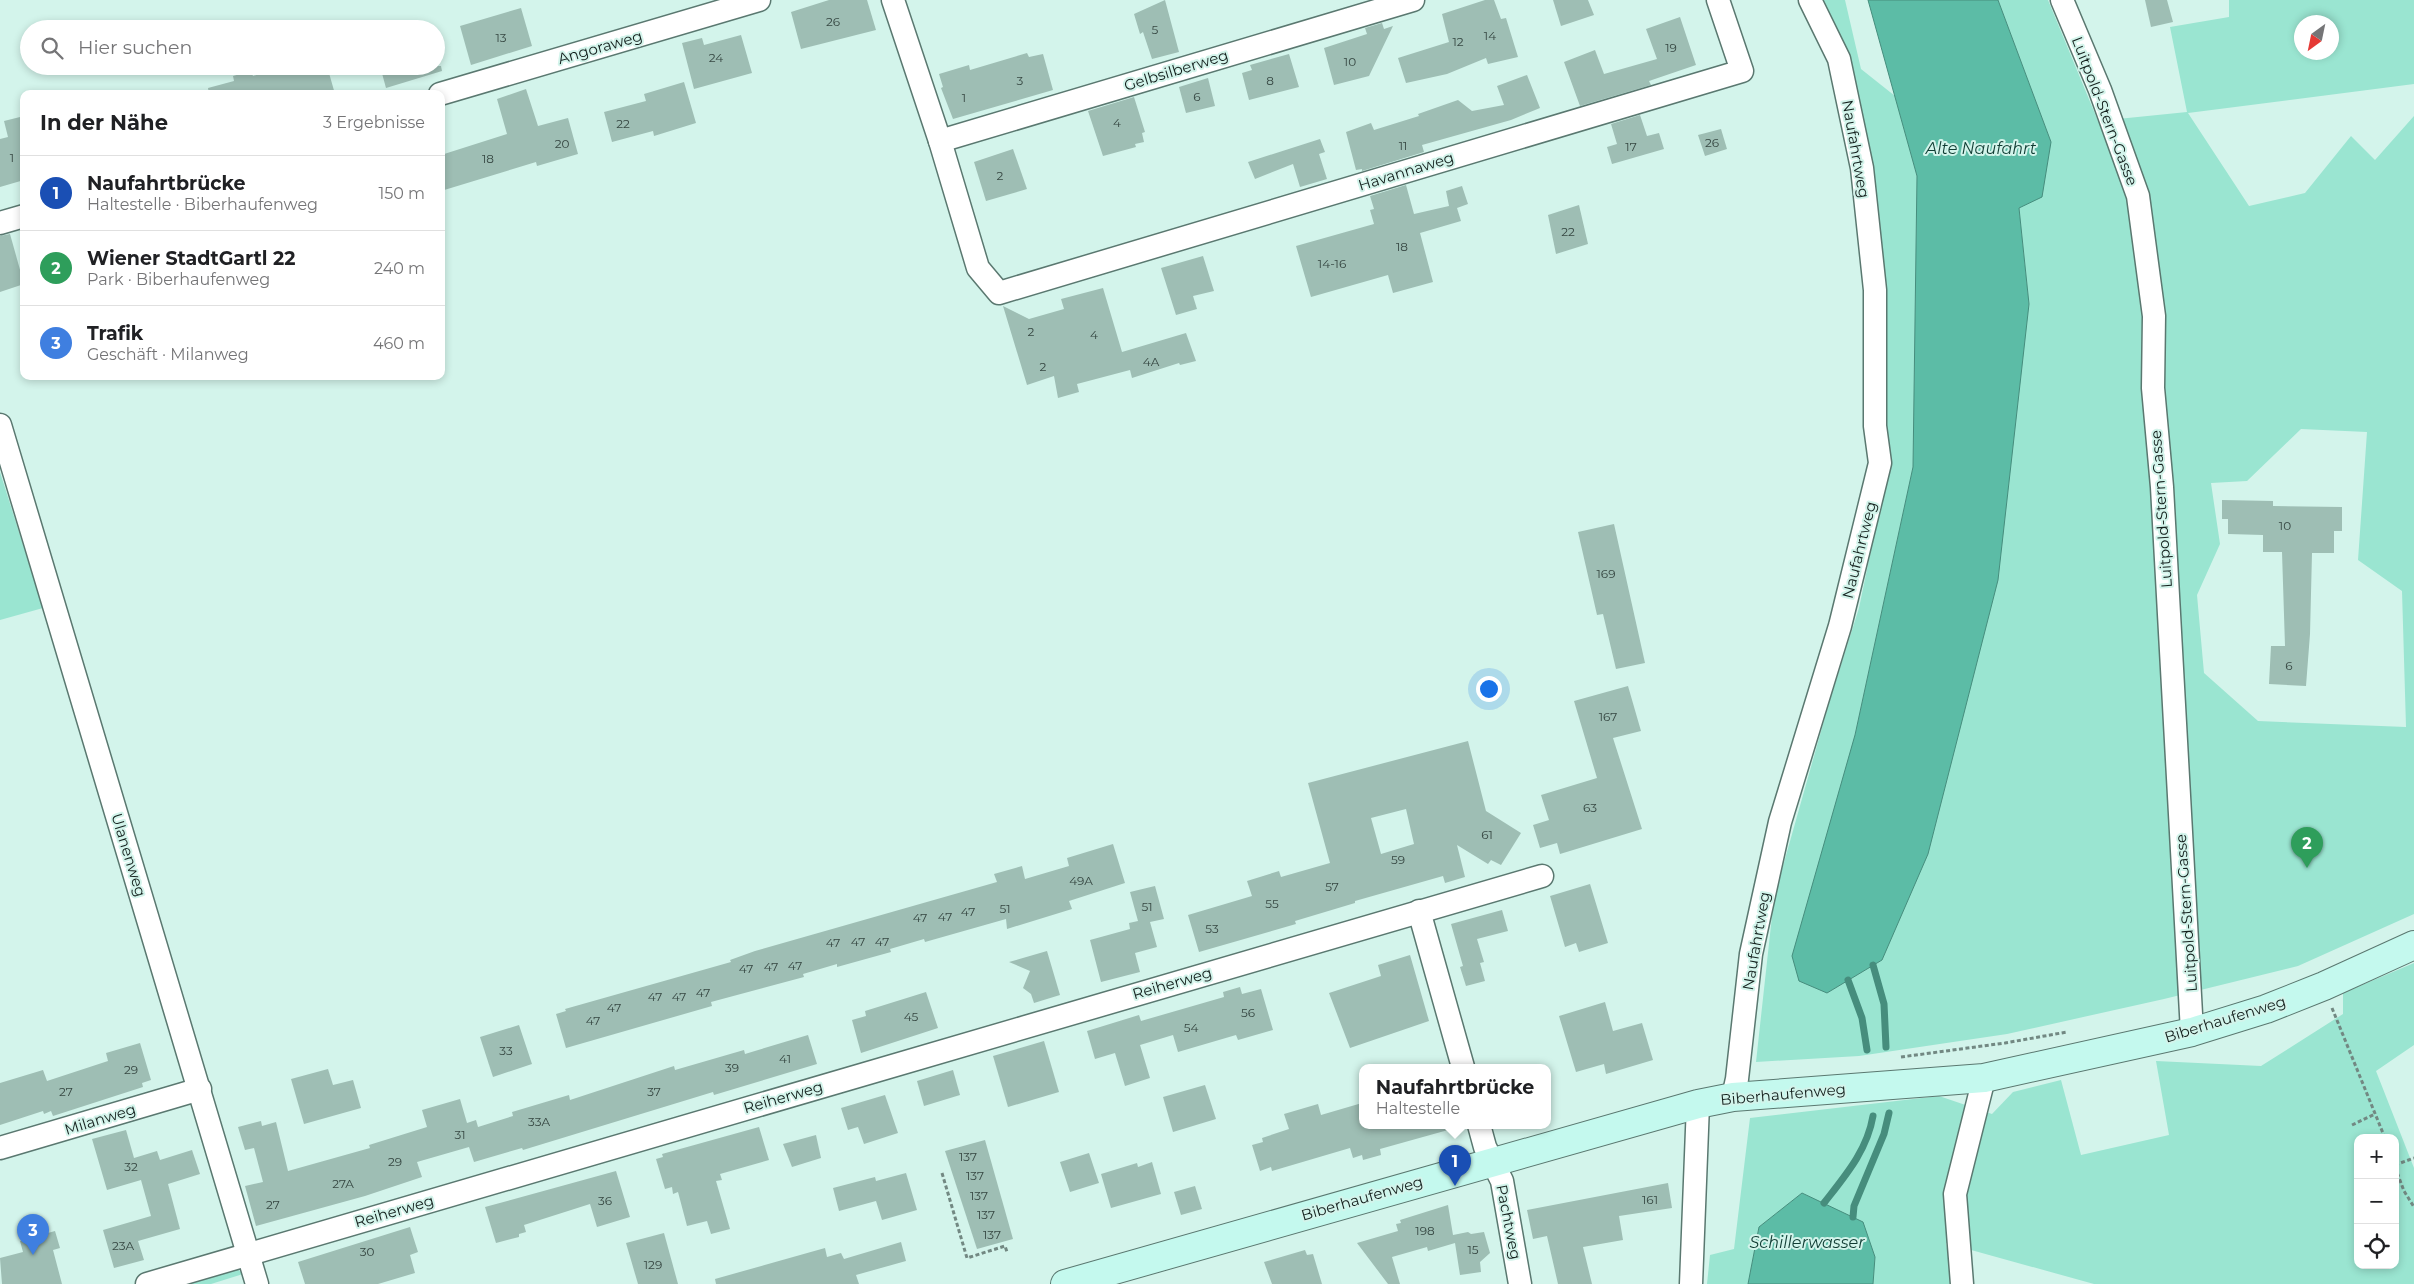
<!DOCTYPE html>
<html lang="de">
<meta charset="utf-8">
<style>
body{margin:0;font-family:Montserrat,sans-serif;background:#f2f2f2;color:#202124}
.controls{position:absolute;right:15px;bottom:15px;display:grid;overflow:hidden;border-radius:10px;box-shadow:0 2px 8px #0003}
.controls button{width:45px;height:45px;display:grid;place-items:center;padding:0;border:0;border-bottom:1px solid #e0e0e0;background:#fff;color:#202124;font:25px sans-serif}
.compass{position:absolute;left:2294px;top:15px;width:45px;height:45px;border-radius:50%;background:#fff;box-shadow:0 2px 8px #0003;rotate:213deg}
.you{position:absolute;left:1488px;top:688px;width:18px;height:18px;margin:-12px;border:4px solid #fff;border-radius:50%;background:#1a73e8;box-shadow:0 0 0 8px #1a73e833}
.badge{display:grid;place-items:center;width:32px;height:32px;border-radius:50%;background:#111827;color:#fff;font-size:16px;font-weight:700}
.pin{position:absolute;translate:-50% -41px;filter:drop-shadow(0 1px 2px #0008)}
.pin::after{content:'';position:absolute;top:26px;width:18px;height:15px;background:inherit;clip-path:polygon(0 0,100% 0,50% 100%)}
.popup{position:absolute;left:1359px;top:1064px;width:192px;height:65px;box-sizing:border-box;display:grid;place-content:center;border-radius:10px;background:#fff;filter:drop-shadow(0 1px 4px #0005);font-size:16px;white-space:nowrap;color:#757577}
.popup b{font-size:19px;color:#202124}
.popup::after{content:'';position:absolute;left:50%;top:100%;margin-left:-10px;border:10px solid transparent;border-top-color:#fff}
.list{margin:0;padding:0;list-style:none}
h2{display:flex;justify-content:space-between;align-items:center;height:65px;margin:0;padding:0 20px;font-size:21px}
h2 small{font-size:16px;font-weight:400;color:#757577}
.list li{display:grid;grid-template-columns:32px 1fr auto;gap:15px;align-items:center;box-sizing:border-box;height:75px;padding:0 20px;border-top:1px solid #e0e0e0}
.list b{display:block;font-size:19px;white-space:nowrap}
.list p{margin:0;font-size:16px;white-space:nowrap;color:#757577}
.list em{font-size:16px;font-style:normal;color:#757577}
.icon{flex:none;width:28px;height:28px;fill:none;stroke:currentColor;stroke-width:2;stroke-linecap:round;stroke-linejoin:round}
.map{position:relative;flex:none;width:2414px;height:1284px;overflow:hidden}
.search{position:absolute;background:#fff;box-shadow:0 2px 8px #0003;left:20px;top:20px;width:425px;height:55px;display:flex;align-items:center;gap:12px;box-sizing:border-box;padding:0 18px;border-radius:28px;color:#757577;font-size:19px}
.panel{position:absolute;background:#fff;box-shadow:0 2px 8px #0003;left:20px;top:90px;width:425px;height:290px;border-radius:10px}
.map>svg:first-child{display:block}
</style>
<div class="map">
<svg width="2414" height="1284" viewBox="0 0 2414 1284">
<rect width="100%" height="100%" fill="#d3f4eb"/>
<!-- green -->
<g fill="#9ae5d1" fill-rule="evenodd">
<path d="M1818,0h27l16,69 34,27 22,80 -4,291 -58,268 -28,258 55,-33 147,-656 -10,-96 32,-66 -53,-142h50l50,121 89,-9 -17,-85 59,-10v-17h185v84l-226,29 61,93 56,-13 46,-57 24,24 39,-44v798l-116,52 -134,33 -157,35 -148,22 -103,6 18,-164 55,-195 30,-95 31,-149 -8,-27 -2,-146zM2302,22h30v30h-30zM2301,429l66,3 -9,128 44,31 4,136 -148,-6 -54,-48 -7,-78 23,-51 -9,-61 36,-2z"/>
<path d="M0,472l43,136 -43,12z"/>
<path d="M2414,963v82l-38,26 38,97v116h-320l-148,-41 7,41h-80l2,-27 -12,-34 -61,-30 -43,34 -11,57h-41l3,-29 24,-6 16,-131 189,-22 53,18 21,-22 48,-12 20,75 88,-20 -13,-74 105,5 82,-52v-21zM2358,1138h37v127h-37z"/>
<path d="M235,1267l8,7 -32,10h-38z"/>
</g>
<!-- water -->
<g fill="#5cbca6" stroke="#468d7d">
<path d="M1868,0h130l53,142 -9,55 -23,11 10,96 -31,276 -70,274 -46,106 -55,33 -28,-12 -7,-25 63,-221 58,-268 4,-291z"/>
<path d="M1802,1193l61,29 12,35 -2,27h-125l11,-57z"/>
</g>
<g fill="none" stroke-linecap="round" stroke-linejoin="round">
<!-- stream -->
<g stroke="#468d7d" stroke-width="7">
<path d="M1873,965l11,39 2,43"/>
<path d="M1848,980l14,38 5,32"/>
<path d="M1824,1203c21,-27 43,-52 49,-87"/>
<path d="M1853,1217l1,-11 30,-72 5,-21"/>
</g>
</g>
<!-- building -->
<g fill="#9ebeb4" fill-rule="evenodd">
<path d="M829,0h38l9,30 -75,19 -10,-37z"/>
<path d="M1165,0l14,52 -27,7 -9,-27 -3,2 -6,-20z"/>
<path d="M1485,0h9l7,19 5,-1 12,39 -30,7 -2,-6 -39,16 -41,9 -8,-25 51,-16 -7,-28z"/>
<path d="M1553,0h35l6,15 -33,11z"/>
<path d="M2145,0h22l6,22 -22,5z"/>
<path d="M521,8l11,38 -61,19 -11,-39z"/>
<path d="M1680,17l16,48 -47,16 2,4 -71,21 -16,-44 31,-12 9,24 53,-15 -11,-30z"/>
<path d="M1382,23l2,6 9,-3 -24,50 -35,9 -10,-37 43,-14 -2,-6z"/>
<path d="M741,35l11,38 -58,16 -12,-46 20,-5 2,7z"/>
<path d="M1027,53l2,4 14,-3 10,36 -100,29 -12,-31 2,-1 -4,-13 30,-9 1,5z"/>
<path d="M1289,54l10,33 -50,13 -7,-27 10,-3 -2,-5z"/>
<path d="M286,66h41l8,28h-126l-1,-6 26,-7 -1,-5 18,-5 2,5z"/>
<path d="M380,66h61l1,5 -56,17z"/>
<path d="M1527,75l13,33 -29,12 -89,25 2,7 -62,19v-2l-6,1 -10,-38 25,-9 3,7 45,-14 -1,-2 40,-14 14,11 32,-6 -7,-19z"/>
<path d="M1208,78l7,28 -29,7 -7,-26z"/>
<path d="M684,82l12,41 -42,13 -1,-5 -41,11 -8,-30 42,-11 -2,-7z"/>
<path d="M526,89l12,37 30,-8 10,36 -41,12 -1,-4 -95,29v-36l66,-21 -10,-35z"/>
<path d="M1134,97l11,35 -3,1 2,9 -9,2 1,3 -33,9 -15,-45z"/>
<path d="M1640,115l7,21 12,-3 5,16 -52,15 -5,-17 10,-3 -6,-20z"/>
<path d="M24,116v64l-24,7v-48l8,-2 -4,-16z"/>
<path d="M1721,129l6,20 -22,7 -7,-21z"/>
<path d="M1320,139l5,13 -6,2 8,25 -27,8 -7,-23 -38,15 -7,-17z"/>
<path d="M1013,149l14,40 -41,12 -12,-39z"/>
<path d="M1406,185l8,29 35,-8 -3,-15 16,-5 6,18 -11,4 4,13 -41,12 13,49 -40,11 -5,-18 -77,22 -15,-51 78,-22 -4,-14 4,-1 -4,-13z"/>
<path d="M1579,205l9,39 -32,10 -8,-39z"/>
<path d="M10,234l14,50 -24,8v-56z"/>
<path d="M1203,256l11,35 -21,5 4,13 -21,6 -15,-47z"/>
<path d="M1103,288l19,64 64,-19 10,28 -16,4 -1,-2 -47,15 -2,-8 -53,14 2,8 -21,6 -4,-22 -27,9 -24,-79 26,13 35,-10 -3,-10z"/>
<path d="M2222,500l51,1v5l69,1v24h-8v22h-22l-2,81 -4,52 -37,-2 2,-38h14l-3,-94h-19v-17l-35,-1v-15h-6z"/>
<path d="M1614,524l31,139 -29,6 -13,-55 -6,1 -19,-83z"/>
<path d="M1628,686l13,45 -28,7 29,91 -82,25 -3,-11 -17,5 -7,-23 16,-5 -8,-25 56,-17 -23,-77z"/>
<path d="M1468,741l18,70 35,22 -20,32 -10,-5 -3,4 -31,-19 8,32 -20,6 -2,-7 -88,25v2l-60,18 1,3 -97,28 -11,-37 64,-19 -5,-15 32,-10 2,6 49,-14 -22,-80zM1406,809l8,35 -33,10 -10,-36z"/>
<path d="M1113,844l12,39 -56,18 3,8 -65,20 -1,-10 -81,23 -1,-3 -34,10 1,3 -54,15v-3l-34,10 1,3 -93,25 1,4 -146,42 -10,-34 10,-3 -1,-2 166,-47 -1,-2 25,-9 242,-69 -3,-8 28,-8 3,13 44,-13 -2,-8z"/>
<path d="M1590,884l18,59 -29,9 -3,-9 -11,4 -15,-51z"/>
<path d="M1155,886l9,33 -14,3 7,25 -22,6 5,19 -39,10 -11,-42 40,-11 -1,-6 9,-2 -8,-29z"/>
<path d="M1502,910l6,21 -31,8 7,23 -4,1 5,18 -19,5 -6,-19 3,-1 -12,-42z"/>
<path d="M1047,951l13,44 -26,8 -3,-9 -8,-6 7,-17 -21,-9z"/>
<path d="M1410,955l19,66 -79,27 -21,-55 52,-17 -3,-11z"/>
<path d="M1240,987l2,7 19,-5 12,41 -35,10 -2,-5 -58,17 -5,-17 -33,10 10,33 -25,8 -10,-33 -20,6 -8,-28 52,-16 2,6 83,-24 -1,-5z"/>
<path d="M926,992l12,36 -77,25 -9,-33 14,-4 -1,-5z"/>
<path d="M1605,1002l8,29 29,-8 11,37 -47,14 -2,-10 -28,8 -17,-56z"/>
<path d="M519,1025l13,39 -39,13 -13,-40z"/>
<path d="M808,1035l9,29 -103,31 -1,-3 -190,58 -1,-2 -48,14 -5,-15 -52,15 5,15 -57,19 -109,30 -11,-40 18,-4 -9,-34 -9,2 -7,-23 23,-6 1,5 14,-4 12,49 82,-23 -1,-3 58,-18 -5,-17 38,-11 7,24 9,-3 2,7 35,-11 -1,-4 57,-17 1,5 104,-34 1,4 69,-20 1,4z"/>
<path d="M1044,1041l15,51 -51,15 -15,-51z"/>
<path d="M140,1043l11,37 -9,3 1,4 -90,29 -2,-5 -7,3 -1,-3 -43,14v-42l43,-13 4,11 61,-20 -2,-8z"/>
<path d="M328,1069l5,16 20,-5 8,28 -57,16 -13,-45z"/>
<path d="M953,1070l7,25 -36,11 -7,-25z"/>
<path d="M1205,1085l11,34 -43,13 -10,-35z"/>
<path d="M885,1095l13,38 -34,11 -6,-17 -10,3 -7,-22z"/>
<path d="M1362,1103v22h85l1,5 -68,19 1,6 -18,5 -1,-5 -9,3 -3,-10 -78,23 -1,-4 -11,4 -8,-26 11,-3 -1,-4 27,-9 -5,-15 34,-10 3,11z"/>
<path d="M759,1127l10,33 -49,14 2,6 -6,1 14,48 -19,5 -4,-13 -20,5 -9,-34 -5,2 -1,-7 -7,2 -9,-30 7,-2 -1,-3z"/>
<path d="M126,1130l8,28 23,-7 3,9 32,-10 8,24 -32,10 12,45 -42,12 6,19 -30,8 -11,-38 48,-14 -10,-36 -34,10 -15,-51z"/>
<path d="M816,1135l5,23 -29,9 -9,-23z"/>
<path d="M985,1140l28,99 -36,10 -32,-98z"/>
<path d="M1089,1153l10,30 -29,9 -10,-30z"/>
<path d="M1152,1162l9,32 -50,14 -10,-34 36,-11 1,4z"/>
<path d="M616,1171l14,46 -33,10 -7,-23 -66,21 2,7 -7,2v3l-23,6 -11,-36z"/>
<path d="M906,1173l11,37 -35,10 -6,-19 -37,10 -6,-23 42,-11 1,4z"/>
<path d="M1668,1183l4,25 -53,8 4,24 -40,7 9,37h-34l-11,-48 -14,3 -6,-29z"/>
<path d="M1195,1186l7,23 -21,6 -7,-23z"/>
<path d="M1448,1205l5,30 15,-3 3,2 13,-2 6,21 -10,9 1,10 -21,3 -5,-32 -27,8 -1,-4 -35,10 8,27h-12l-31,-41 41,-12 -2,-7 5,-1 -1,-3z"/>
<path d="M410,1227l8,25 -8,3 5,18 -37,11h-73l-7,-22z"/>
<path d="M55,1231l5,17 -7,2 9,34h-60l-2,-26 23,-6 -3,-11z"/>
<path d="M664,1233l14,51h-40l-12,-41z"/>
<path d="M901,1242l5,19 -50,14 3,9h-143l-1,-5 110,-31 2,9 14,-4 3,6z"/>
<path d="M1305,1250l2,5 6,-1 9,30h-50l-8,-22z"/>
</g>
<g fill="none" stroke-linecap="round" stroke-linejoin="round">
<!-- minor casing -->
<g stroke="#5a7870" stroke-width="25">
<g id="minor">
<path d="M893,0l47,141 38,127 21,25 743,-222 -24,-71"/>
<path d="M2062,0l38,90 38,106 16,120 -1,72 9,99 30,545"/>
<path d="M440,94l319,-94"/>
<path d="M940,141l473,-141"/>
<path d="M0,223l24,-7"/>
<path d="M0,425l257,859"/>
<path d="M1419,911l44,156"/>
<path d="M1733,1097l4,-18 14,-125 29,-132 60,-196 40,-163 -5,-37v-136l-13,-122 -23,-109 -29,-59"/>
<path d="M1479,1125l6,22 17,34 18,103"/>
<path d="M0,1148l200,-59"/>
<path d="M147,1284l1395,-408"/>
<path d="M1691,1284l7,-180"/>
<path d="M1962,1284l-7,-90 29,-116"/>
</g>
</g>
<!-- secondary casing -->
<g stroke="#5a7870" stroke-width="30">
<path id="secondary" d="M1065,1284l633,-180 35,-7 251,-19 208,-46 74,-23 58,-23 90,-41"/>
</g>
<!-- path -->
<g stroke="#728882" stroke-width="3" stroke-dasharray="4 2.5" stroke-linecap="butt">
<path d="M2332,1008l53,130"/>
<path d="M1901,1057l104,-14 62,-11"/>
<path d="M2352,1125l23,-11"/>
<path d="M2395,1165l19,-7"/>
<path d="M2395,1167l9,24 10,16"/>
<path d="M942,1173l25,85 38,-12 2,6"/>
</g>
<!-- minor -->
<use href="#minor" stroke="#fff" stroke-width="22"/>
<!-- secondary -->
<use href="#secondary" stroke="#c4f9ee" stroke-width="28"/>
</g>
<g text-anchor="middle" dominant-baseline="central" stroke-width="4" stroke-linejoin="round" paint-order="stroke">
<!-- number labels -->
<g font-size="12" fill="#364742">
<text x="833" y="21">26</text>
<text x="1155" y="29">5</text>
<text x="1490" y="35">14</text>
<text x="501" y="37">13</text>
<text x="1458" y="41">12</text>
<text x="1671" y="47">19</text>
<text x="716" y="57">24</text>
<text x="1350" y="61">10</text>
<text x="1020" y="80">3</text>
<text x="1270" y="80">8</text>
<text x="1197" y="96">6</text>
<text x="964" y="97">1</text>
<text x="1117" y="122">4</text>
<text x="623" y="123">22</text>
<text x="1712" y="142">26</text>
<text x="562" y="143">20</text>
<text x="1403" y="145">11</text>
<text x="1631" y="146">17</text>
<text x="12" y="157">1</text>
<text x="488" y="158">18</text>
<text x="1000" y="175">2</text>
<text x="1568" y="231">22</text>
<text x="1402" y="246">18</text>
<text x="1332" y="263">14-16</text>
<text x="1031" y="331">2</text>
<text x="1094" y="334">4</text>
<text x="1151" y="361">4A</text>
<text x="1043" y="366">2</text>
<text x="2285" y="525">10</text>
<text x="1606" y="573">169</text>
<text x="2289" y="665">6</text>
<text x="1608" y="716">167</text>
<text x="1590" y="807">63</text>
<text x="1487" y="834">61</text>
<text x="1398" y="859">59</text>
<text x="1081" y="880">49A</text>
<text x="1332" y="886">57</text>
<text x="1272" y="903">55</text>
<text x="1147" y="906">51</text>
<text x="1005" y="908">51</text>
<text x="968" y="911">47</text>
<text x="945" y="916">47</text>
<text x="920" y="917">47</text>
<text x="1212" y="928">53</text>
<text x="858" y="941">47</text>
<text x="882" y="941">47</text>
<text x="833" y="942">47</text>
<text x="795" y="965">47</text>
<text x="771" y="966">47</text>
<text x="746" y="968">47</text>
<text x="703" y="992">47</text>
<text x="655" y="996">47</text>
<text x="679" y="996">47</text>
<text x="614" y="1007">47</text>
<text x="1248" y="1012">56</text>
<text x="911" y="1016">45</text>
<text x="593" y="1020">47</text>
<text x="1191" y="1027">54</text>
<text x="506" y="1050">33</text>
<text x="785" y="1058">41</text>
<text x="732" y="1067">39</text>
<text x="131" y="1069">29</text>
<text x="66" y="1091">27</text>
<text x="654" y="1091">37</text>
<text x="539" y="1121">33A</text>
<text x="460" y="1134">31</text>
<text x="968" y="1156">137</text>
<text x="395" y="1161">29</text>
<text x="131" y="1166">32</text>
<text x="975" y="1175">137</text>
<text x="343" y="1183">27A</text>
<text x="979" y="1195">137</text>
<text x="1650" y="1199">161</text>
<text x="605" y="1200">36</text>
<text x="273" y="1204">27</text>
<text x="986" y="1214">137</text>
<text x="1425" y="1230">198</text>
<text x="992" y="1234">137</text>
<text x="123" y="1245">23A</text>
<text x="1473" y="1249">15</text>
<text x="367" y="1251">30</text>
<text x="653" y="1264">129</text>
</g>
<!-- street labels -->
<g font-size="15" fill="#131f1c" stroke="#d3f4eb">
<text transform="translate(600 47) rotate(-16)">Angoraweg</text>
<text transform="translate(1176 70) rotate(-17)">Gelbsilberweg</text>
<text transform="translate(2105 111) rotate(69)">Luitpold-Stern-Gasse</text>
<text transform="translate(1856 149) rotate(80)">Naufahrtweg</text>
<text transform="translate(1406 171) rotate(-17)">Havannaweg</text>
<text transform="translate(2161 509) rotate(-94)">Luitpold-Stern-Gasse</text>
<text transform="translate(1859 550) rotate(-76)">Naufahrtweg</text>
<text transform="translate(129 855) rotate(73)">Ulanenweg</text>
<text transform="translate(2186 913) rotate(-94)">Luitpold-Stern-Gasse</text>
<text transform="translate(1756 941) rotate(-80)">Naufahrtweg</text>
<text transform="translate(1172 983) rotate(-16)">Reiherweg</text>
<text transform="translate(2225 1019) rotate(-17)">Biberhaufenweg</text>
<text transform="translate(1783 1094) rotate(-5)">Biberhaufenweg</text>
<text transform="translate(783 1097) rotate(-16)">Reiherweg</text>
<text transform="translate(100 1119) rotate(-17)">Milanweg</text>
<text transform="translate(1362 1198) rotate(-16)">Biberhaufenweg</text>
<text transform="translate(394 1211) rotate(-16)">Reiherweg</text>
<text transform="translate(1509 1222) rotate(79)">Pachtweg</text>
</g>
<!-- water labels -->
<g font-size="16" font-style="italic" fill="#103c33" stroke="#d3f4eb">
<text x="1981" y="148">Alte Naufahrt</text>
<text x="1807" y="1242">Schillerwasser</text>
</g>
</g>
</svg>
<div class="controls">
<button>+</button>
<button>−</button>
<button><svg class="icon" aria-label="locate" viewBox="0 0 24 24"><circle cx="12" cy="12" r="6"/><path d="M12 2v4M12 18v4M2 12h4M18 12h4"/></svg></button>
</div>
<svg class="compass" viewBox="-18 -18 36 36"><path d="M0-13l5 13h-10z" fill="#e53935"/><path d="M0 13l5-13h-10z" fill="#757577"/></svg>
<div class="you"></div>
<div class="pin badge" style="left:1455px;top:1186px;background:#1a4fb4">1</div>
<div class="popup"><b>Naufahrtbrücke</b>Haltestelle</div>
<div class="pin badge" style="left:2307px;top:868px;background:#2e9e5b">2</div>
<div class="pin badge" style="left:33px;top:1255px;background:#3f7fe0">3</div>
<div class="search"><svg class="icon" aria-label="search" viewBox="0 0 24 24"><circle cx="10" cy="10" r="6"/><path d="M15 15l6 6"/></svg>Hier suchen</div>
<section class="panel">
<h2>In der Nähe<small>3 Ergebnisse</small></h2>
<ul class="list">
<li><span class="badge" style="background:#1a4fb4">1</span><div><b>Naufahrtbrücke</b><p>Haltestelle · Biberhaufenweg</p></div><em>150 m</em></li>
<li><span class="badge" style="background:#2e9e5b">2</span><div><b>Wiener StadtGartl 22</b><p>Park · Biberhaufenweg</p></div><em>240 m</em></li>
<li><span class="badge" style="background:#3f7fe0">3</span><div><b>Trafik</b><p>Geschäft · Milanweg</p></div><em>460 m</em></li>
</ul>
</section>
</div>
